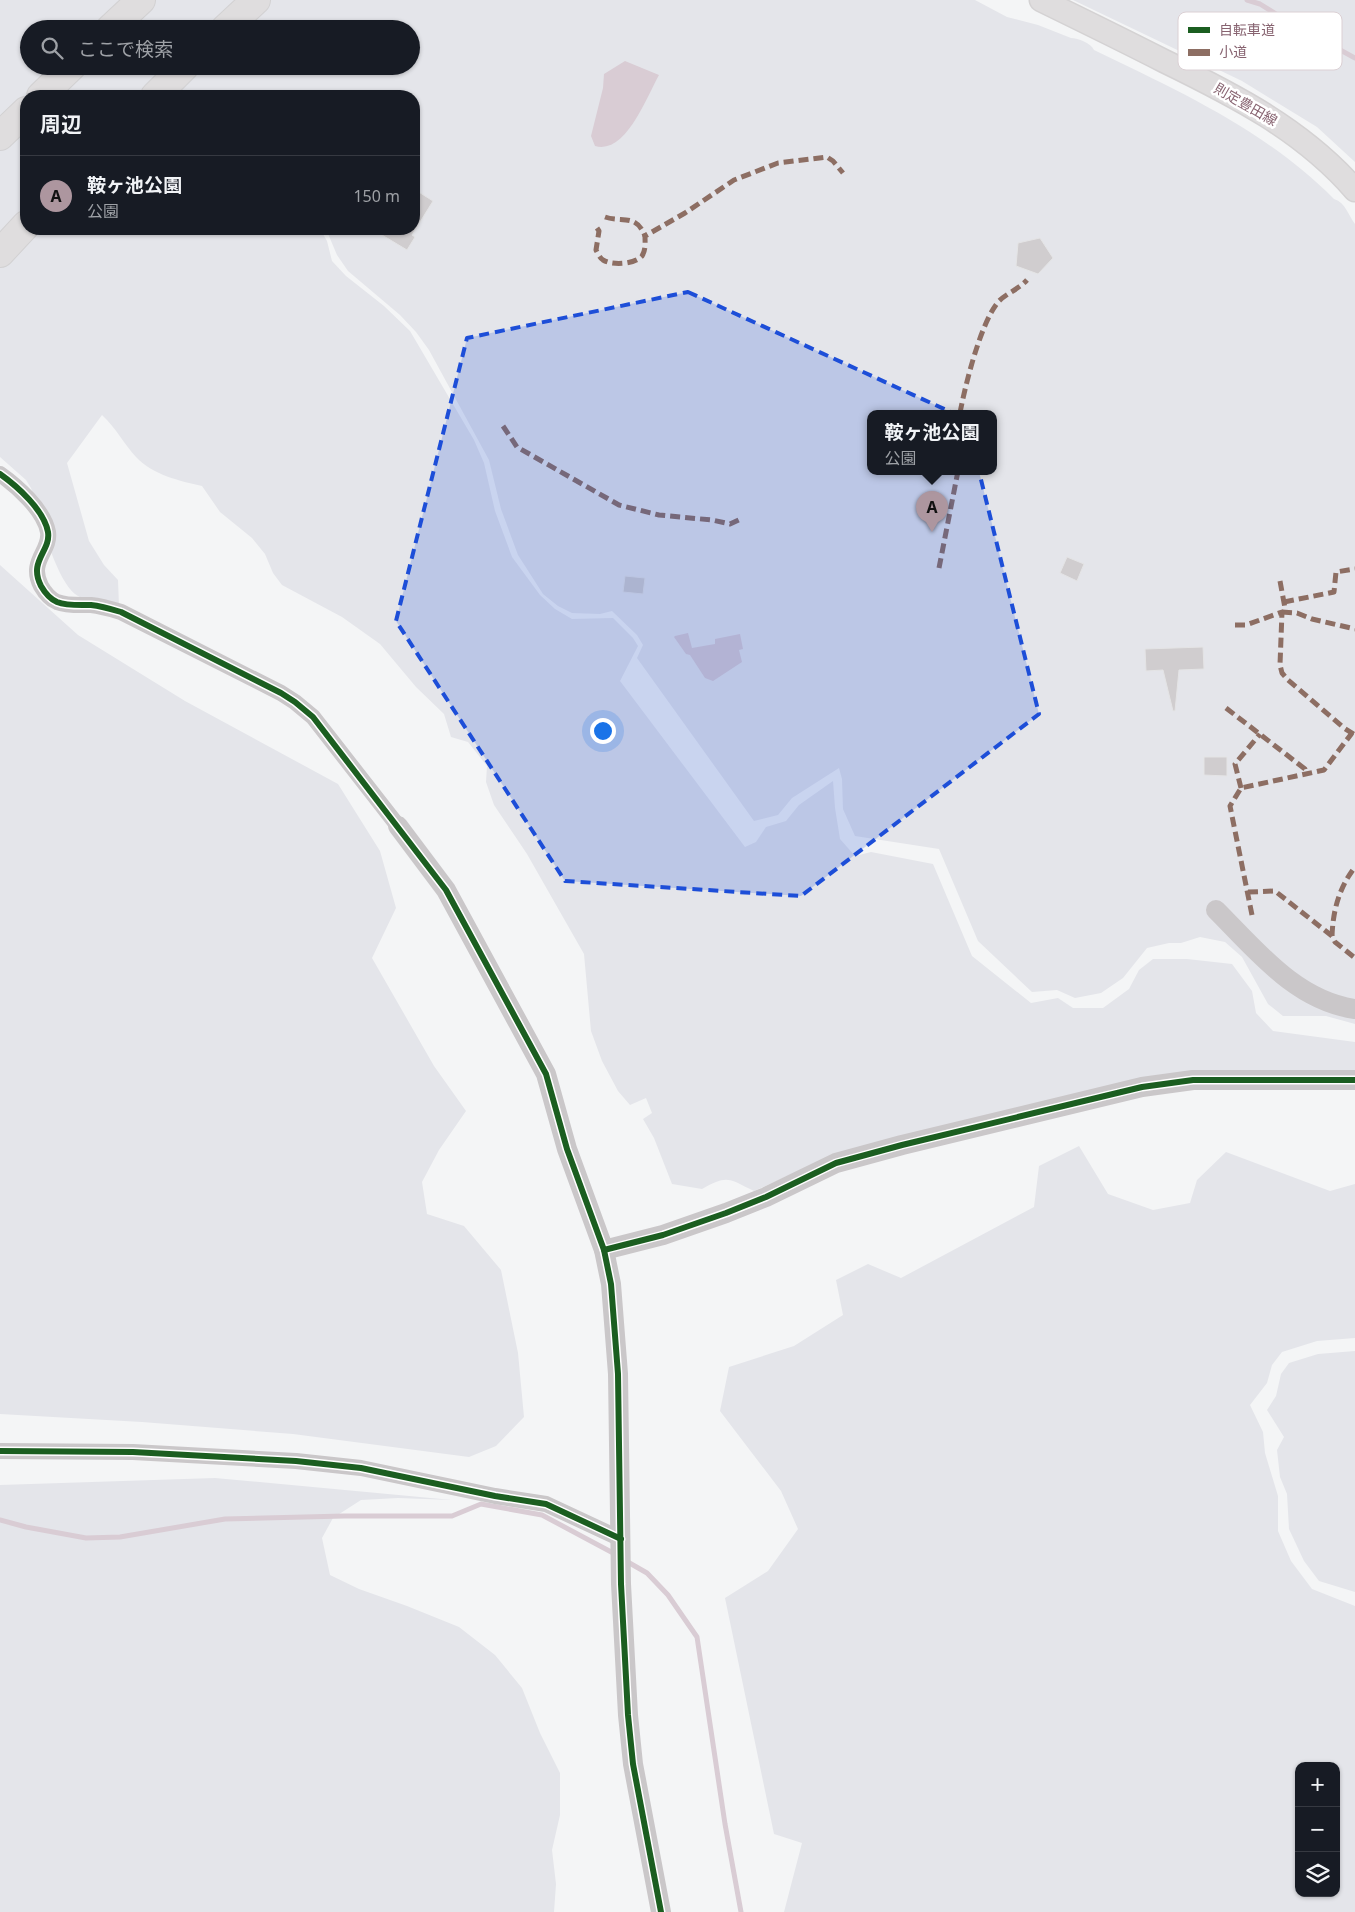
<!DOCTYPE html>
<html lang="ja">
<meta charset="utf-8">
<style>
body{margin:0;font-family:"Noto Sans","Noto Sans JP",sans-serif;background:#242831;color:#f1f3f6}
.controls{position:absolute;right:15px;bottom:15px;display:grid;overflow:hidden;border-radius:10px;box-shadow:0 1px 4px #0004}
.controls button{width:45px;height:45px;display:grid;place-items:center;padding:0;border:0;border-bottom:1px solid #363941;background:#171b24;color:#f1f3f6;font:25px sans-serif}
.you{position:absolute;left:602px;top:730px;width:18px;height:18px;margin:-12px;border:4px solid #fff;border-radius:50%;background:#1a73e8;box-shadow:0 0 0 8px #1a73e833}
.badge{display:grid;place-items:center;width:32px;height:32px;border-radius:50%;background:#ad969f;color:#111;font-size:16px;font-weight:700}
.pin{position:absolute;translate:-50% -41px;filter:drop-shadow(0 1px 2px #0008)}
.pin::after{content:'';position:absolute;top:26px;width:18px;height:15px;background:inherit;clip-path:polygon(0 0,100% 0,50% 100%)}
.popup{position:absolute;left:867px;top:410px;width:130px;height:65px;box-sizing:border-box;display:grid;place-content:center;border-radius:10px;background:#171b24;filter:drop-shadow(0 1px 4px #0005);font-size:16px;white-space:nowrap;color:#9ea1a6}
.popup b{font-size:19px;color:#f1f3f6}
.popup::after{content:'';position:absolute;left:50%;top:100%;margin-left:-10px;border:10px solid transparent;border-top-color:#171b24}
.list{margin:0;padding:0;list-style:none}
h2{display:flex;justify-content:space-between;align-items:center;height:65px;margin:0;padding:0 20px;font-size:21px}
h2 small{font-size:16px;font-weight:400;color:#9ea1a6}
.list li{display:grid;grid-template-columns:32px 1fr auto;gap:15px;align-items:center;box-sizing:border-box;height:80px;padding:0 20px;border-top:1px solid #363941}
.list b{display:block;font-size:19px;white-space:nowrap}
.list p{margin:0;font-size:16px;white-space:nowrap;color:#9ea1a6}
.list em{font-size:16px;font-style:normal;color:#9ea1a6}
.icon{flex:none;width:28px;height:28px;fill:none;stroke:currentColor;stroke-width:2;stroke-linecap:round;stroke-linejoin:round}
.map{position:relative;flex:none;width:1355px;height:1912px;overflow:hidden}
.search{position:absolute;background:#171b24;box-shadow:0 1px 4px #0004;left:20px;top:20px;width:400px;height:55px;display:flex;align-items:center;gap:12px;box-sizing:border-box;padding:0 18px;border-radius:28px;color:#9ea1a6;font-size:19px}
.panel{position:absolute;background:#171b24;box-shadow:0 1px 4px #0004;left:20px;top:90px;width:400px;height:145px;border-radius:20px}
.map>svg:first-child{display:block}
</style>
<div class="map">
<svg width="1355" height="1912" viewBox="0 0 1355 1912">
<rect width="100%" height="100%" fill="#f4f5f6"/>
<!-- green -->
<g fill="#e4e5ea" fill-rule="evenodd">
<path d="M0,0h975l32,17 31,8 33,13c7,0 20,5 23,12 85,41 173,81 240,149 12,4 14,16 21,25v800l-29,-8h-43l-15,-12 -26,-47 -17,-15 -25,-5 -19,6h-12l-22,5 -24,30 -22,15 -26,5 -18,-8 -25,2 -54,-51 -39,-92 -84,-13 -12,-27 -1,-30 -3,-11 -47,30 -14,17 -24,6 -117,-163 6,-13 -6,-10 -25,-24 -12,3 -28,-1 -14,-7 -15,-12 -25,-39 -17,-46 -12,-49 -60,-110 -13,-18 -16,-17 -52,-44 -11,-16 -11,-26h88v-133h-388v133h294l7,12 5,20 14,15 38,30 26,25 64,109 10,23 11,48 17,46 28,38 15,14 17,10 41,-1 20,20 5,8 -18,35 125,166 11,-5 10,-15 20,-6 13,-16 34,-24 2,27 5,31 15,17 16,-4 62,12 39,92 59,47 27,-5 15,10h30l26,-19 10,-19 14,-11h34l45,5 20,27 4,22 17,18 82,11v33l-109,-1 -441,94 -51,23c-25,-12 -26,-17 -52,-2l-30,-5 -18,-46 -11,-19 9,-6 -6,-15 -16,7 -12,-14 -16,-30 -11,-30 -7,-77 -57,-100 -33,-49 -8,-23 1,-16 -19,-24 -17,-5 -7,-23 -28,-27 -36,-43 -38,-27 -60,-32 -9,-12 -8,-19 -13,-16 -32,-26 -18,-26c-22,-5 -49,-11 -66,-29 -12,-13 -20,-29 -34,-42l-35,48 22,78 15,24 14,15 1,26c-8,-3 -35,-6 -41,-10 -22,-12 -39,-83 -47,-108l-5,-8 -26,-23zM29,29h382v37h-382zM871,413h122v58h-122z"/>
<path d="M1073,0h282v162l-38,-35 -75,-46z"/>
<path d="M0,565l78,70 107,66 153,83 42,67 16,57 -24,50 62,108 32,45 -27,39 -17,32 5,32 37,12 37,44 17,83 6,64 -28,29 -27,11 -176,-23 -151,-12 -142,-8z"/>
<path d="M1079,1146l29,48 45,16 37,-7 7,-23 29,-28 104,39 25,-7v154l-38,3 -35,11 -10,13 -5,18 -17,22 13,27 2,21 13,43v35l13,30 21,28 43,17v306h-571l18,-69 -28,-9 -49,-236 43,-27 30,-42 -17,-38 -61,-80 9,-44 65,-21 49,-31 -7,-35 32,-16 33,14 133,-71 5,-41zM1299,1766h37v127h-37z"/>
<path d="M1355,1351v241l-36,-11 -15,-20 -15,-32 -2,-35 -7,-17 -3,-27 7,-13 -17,-27 9,-14 5,-22 8,-11 29,-9z"/>
<path d="M215,1478l237,22 -54,-2 -37,2 -28,18 -11,20 8,37 29,14 48,17 52,21 36,28 27,33 18,45 20,40v42l-8,35 4,34 -2,28h-554v-427z"/>
</g>
<!-- water -->
<g fill="#d9ccd4">
<path d="M625,61l34,14c-12,21 -33,80 -64,71l-4,-10 12,-48 1,-14z"/>
<path d="M688,633l4,15 23,-4v-5l25,-5 3,15 -4,1 3,12 -29,19 -8,-3 -15,-23 -4,-1 -12,-17 1,-1z"/>
</g>
<g fill="none" stroke-linecap="round" stroke-linejoin="round">
<!-- stream -->
<g stroke="#d9ccd4" stroke-width="5">
<path d="M1247,0l13,4 24,15 71,39"/>
<path d="M0,1520l26,7 60,11 34,-1 105,-18 119,-3h108l29,-12 61,11 73,39"/>
<path d="M626,1561l21,12 21,22 29,42 28,187 16,88"/>
</g>
</g>
<!-- building -->
<g fill="#d0cdcf" stroke="#e4e4e5">
<path d="M414,189l19,12 -21,34 3,2 -8,13 -35,-21h42z"/>
<path d="M1040,238l13,20 -15,16 -22,-8 2,-23z"/>
<path d="M1067,557l17,7 -7,17 -17,-8z"/>
<path d="M625,576l20,2 -2,16 -20,-2z"/>
<path d="M1203,647l1,22 -25,1 -4,41h-2l-10,-41 -17,1 -1,-22z"/>
<path d="M1204,757h23v19l-23,-1z"/>
</g>
<g fill="none" stroke-linecap="round" stroke-linejoin="round">
<!-- secondary casing -->
<g stroke="#d4d2d3" stroke-width="25">
<path id="secondary" d="M1041,0c41,20 82,40 123,61 70,34 139,69 191,129"/>
</g>
<!-- motorway casing -->
<g stroke="#d2d1d2" stroke-width="30">
<g id="motorway">
<path d="M110,29l31,-29"/>
<path d="M225,29l31,-29"/>
<path d="M41,96l31,-30"/>
<path d="M155,96l30,-30"/>
<path d="M0,136l26,-25"/>
<path d="M0,253l26,-28"/>
</g>
</g>
<!-- minor -->
<g stroke="#cac7c9" stroke-width="16">
<path d="M0,474c17,12 44,36 48,58 3,19 -20,29 -7,54 4,7 9,13 16,16 10,4 23,3 34,3 10,1 20,4 30,7l160,81 14,9 18,15 85,109"/>
<path d="M0,1451l133,1 163,9 65,7 134,28 51,8 75,35"/>
</g>
<!-- tertiary -->
<g stroke="#cac7c9" stroke-width="20">
<path d="M398,826l48,64 100,184 21,75 37,101 7,34 7,90 3,210 7,131 5,49 28,148"/>
<path d="M1216,910c40,40 80,91 139,99"/>
<path d="M604,1250l59,-15 63,-22 40,-16 70,-34 66,-18 240,-58 51,-7h162"/>
</g>
<!-- secondary -->
<use href="#secondary" stroke="#dfddde" stroke-width="22"/>
<!-- motorway -->
<use href="#motorway" stroke="#dfddde" stroke-width="28"/>
<!-- quiet -->
<g stroke="#8d6e63" stroke-width="5" stroke-dasharray="10 5" stroke-linecap="butt">
<path d="M605,217c17,6 31,-4 40,19"/>
<path d="M597,228l2,3 -3,19c2,4 4,8 7,10 10,6 32,4 39,-4 4,-6 3,-14 3,-20l40,-23 49,-33 44,-17 49,-6 6,4 10,12"/>
<path d="M960,413c5,-27 21,-92 39,-112 8,-8 20,-12 28,-21"/>
<path d="M503,426l14,21 102,58 40,10 53,5 18,4 13,-6"/>
<path d="M939,568l19,-97"/>
<path d="M1280,581l5,27"/>
<path d="M1284,602l50,-10 2,-20 19,-3"/>
<path d="M1282,612l15,1 15,6 43,10"/>
<path d="M1235,625h11l36,-13 -2,53 2,8 6,7 56,48 11,7"/>
<path d="M1226,708l79,61 1,5"/>
<path d="M1241,788l-6,-24 25,-30"/>
<path d="M1248,892l27,-1 57,45 3,6 20,16"/>
<path d="M1252,915l-22,-109 11,-18 83,-18 28,-37"/>
<path d="M1332,936c1,-26 7,-48 23,-69"/>
</g>
<!-- cycleway casing -->
<g stroke="#fff" stroke-width="9">
<g id="cycleway">
<path d="M0,474c17,12 44,36 48,58 3,19 -20,29 -7,54 4,7 9,13 16,16 10,4 23,3 34,3 10,1 20,4 30,7l160,81 14,9 18,15 133,173 100,184 21,75 37,101 7,34 7,90 3,210 7,131 5,49 28,148"/>
<path d="M604,1250l59,-15 63,-22 40,-16 70,-34 66,-18 240,-58 51,-7h162"/>
<path d="M0,1451l133,1 163,9 65,7 134,28 51,8 75,35"/>
</g>
</g>
<!-- cycleway -->
<use href="#cycleway" stroke="#1b5e20" stroke-width="6"/>
</g>
<!-- marked area -->
<path fill="#1d4ed8" fill-opacity="0.2" stroke="#1d4ed8" stroke-width="4" stroke-dasharray="10 6" stroke-linejoin="round" d="M688,292l278,127 73,295 -238,182 -236,-15 -169,-260 71,-283z"/>
<g text-anchor="middle" dominant-baseline="central" stroke-width="5" stroke-linejoin="round" paint-order="stroke">
<!-- street labels -->
<g font-size="14" fill="#876370" stroke="#fff">
<text transform="translate(1246 104) rotate(30)">則定豊田線</text>
</g>
</g>
<!-- legend -->
<rect x="1178" y="12" width="164" height="58" rx="8" fill="#fff" stroke="#dbd0d4" stroke-width="1"/>
<rect x="1188" y="27" width="22" height="6" fill="#1b5e20"/>
<rect x="1188" y="49" width="22" height="7" fill="#8d6e63"/>
<g font-size="14" fill="#876370">
<text x="1219" y="35">自転車道</text>
<text x="1219" y="57">小道</text>
</g>
</svg>
<div class="controls">
<button>+</button>
<button>−</button>
<button><svg class="icon" aria-label="layers" viewBox="0 0 24 24"><path d="M12 4l9 5-9 5-9-5zM3 14l9 5 9-5"/></svg></button>
</div>
<div class="you"></div>
<div class="pin badge" style="left:932px;top:532px">A</div>
<div class="popup"><b>鞍ヶ池公園</b>公園</div>
<div class="search"><svg class="icon" aria-label="search" viewBox="0 0 24 24"><circle cx="10" cy="10" r="6"/><path d="M15 15l6 6"/></svg>ここで検索</div>
<section class="panel">
<h2>周辺<small></small></h2>
<ul class="list">
<li><span class="badge">A</span><div><b>鞍ヶ池公園</b><p>公園</p></div><em>150 m</em></li>
</ul>
</section>
</div>
